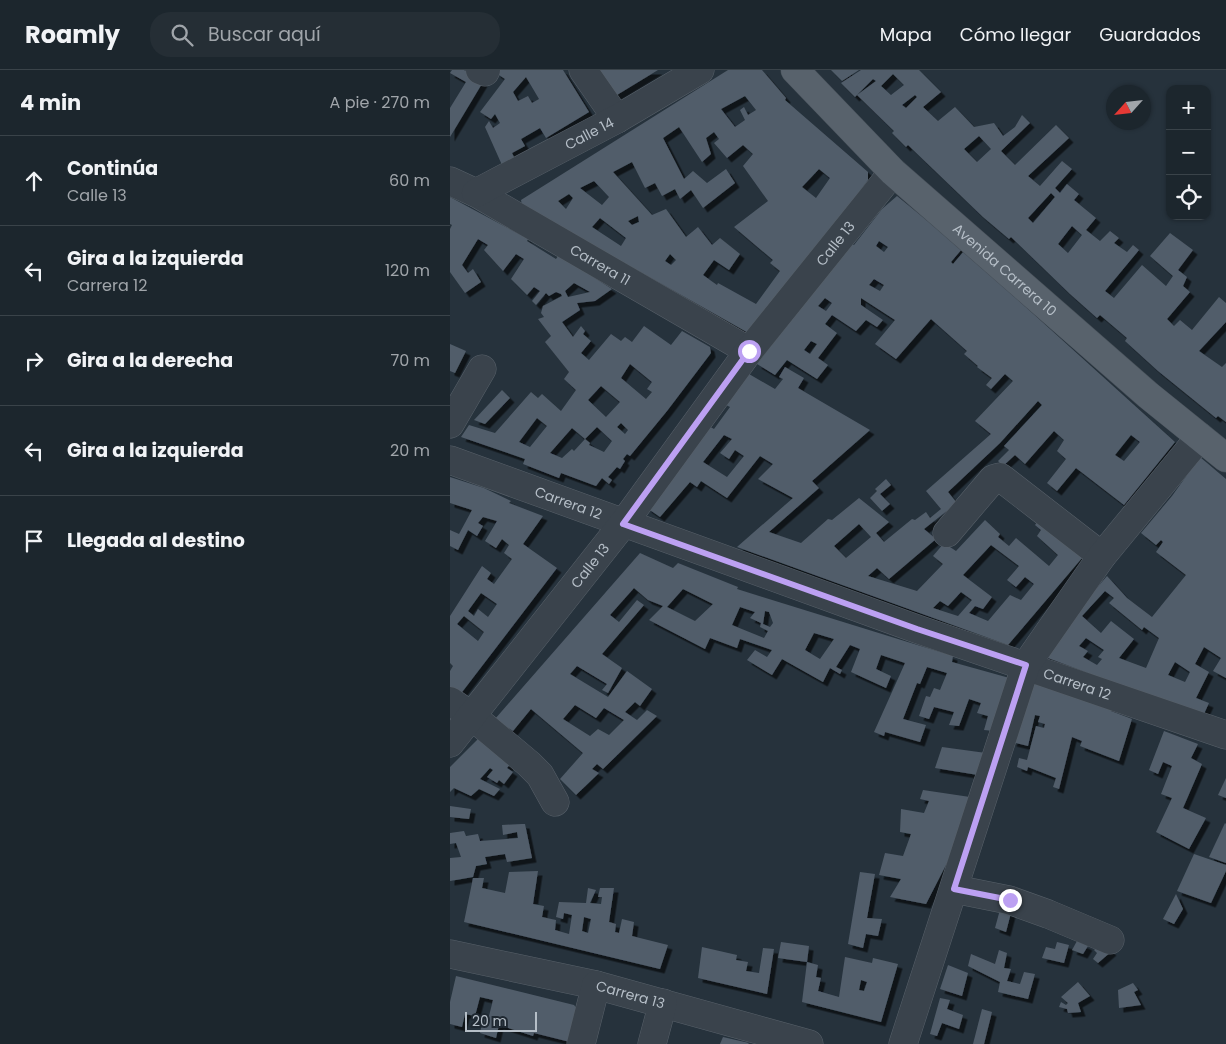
<!DOCTYPE html>
<html lang="es">
<meta charset="utf-8">
<style>
body{margin:0;font-family:Poppins,sans-serif;background:#252e35;color:#f1f3f6}
.controls{position:absolute;right:15px;top:15px;display:grid;overflow:hidden;border-radius:10px;box-shadow:0 1px 4px #0004}
.controls button{width:45px;height:45px;display:grid;place-items:center;padding:0;border:0;border-bottom:1px solid #3a4349;background:#1c262d;color:#f1f3f6;font:25px sans-serif}
.compass{position:absolute;left:656px;top:15px;width:45px;height:45px;border-radius:50%;background:#1c262d;box-shadow:0 1px 4px #0004;rotate:243deg}
.scale{position:absolute;left:15px;bottom:12px;width:72px;box-sizing:border-box;padding-left:5px;border:2px solid #b5bec7;border-top:0;font-size:14px;line-height:18px;white-space:nowrap;color:#b5bec7;-webkit-text-stroke:4px #1f2831;paint-order:stroke}
.stop{position:absolute;width:15px;height:15px;margin:-11px;border:4px solid #bca0f2;border-radius:50%;background:#fff}
.stop.end{background:#bca0f2;border-color:#fff;box-shadow:0 1px 5px #0008}
.list{margin:0;padding:0;list-style:none}
h2{display:flex;justify-content:space-between;align-items:center;height:65px;margin:0;padding:0 20px;font-size:21px}
h2 small{font-size:16px;font-weight:400;color:#a0a5aa}
.list li{display:grid;grid-template-columns:32px 1fr auto;gap:15px;align-items:center;box-sizing:border-box;height:90px;padding:0 20px;border-top:1px solid #3a4349}
.list b{display:block;font-size:19px;white-space:nowrap}
.list p{margin:0;font-size:16px;white-space:nowrap;color:#a0a5aa}
.list em{font-size:16px;font-style:normal;color:#a0a5aa}
.icon{flex:none;width:28px;height:28px;fill:none;stroke:currentColor;stroke-width:2;stroke-linecap:round;stroke-linejoin:round}
.map{position:relative;flex:none;width:776px;height:974px;overflow:hidden}
header{display:flex;align-items:center;gap:30px;box-sizing:border-box;height:70px;padding:0 25px;background:#1c262d;border-bottom:1px solid #3a4349}
header strong{font-size:24px}
nav{display:flex;gap:28px;margin-inline-start:auto;font-size:18px}
.search{width:350px;height:45px;background:#252e35;display:flex;align-items:center;gap:12px;box-sizing:border-box;padding:0 18px;border-radius:20px;color:#a0a5aa;font-size:19px}
main{display:flex}
aside{flex:1;background:#1c262d}
.map>svg:first-child{display:block}
</style>
<header>
<strong>Roamly</strong>
<div class="search"><svg class="icon" aria-label="search" viewBox="0 0 24 24"><circle cx="10" cy="10" r="6"/><path d="M15 15l6 6"/></svg>Buscar aquí</div>
<nav><a>Mapa</a><a>Cómo llegar</a><a>Guardados</a></nav>
</header>
<main>
<aside>
<h2>4 min<small>A pie · 270 m</small></h2>
<ul class="list">
<li><svg class="icon" aria-label="ahead" viewBox="0 0 24 24"><path d="M12 20V5M6 11l6-6 6 6"/></svg><div><b>Continúa</b><p>Calle 13</p></div><em>60 m</em></li>
<li><svg class="icon" aria-label="left" viewBox="0 0 24 24"><path d="M17 20v-9H6M10 6l-5 5 5 5"/></svg><div><b>Gira a la izquierda</b><p>Carrera 12</p></div><em>120 m</em></li>
<li><svg class="icon" aria-label="right" viewBox="0 0 24 24"><path d="M7 20v-9h11M14 6l5 5-5 5"/></svg><div><b>Gira a la derecha</b></div><em>70 m</em></li>
<li><svg class="icon" aria-label="left" viewBox="0 0 24 24"><path d="M17 20v-9H6M10 6l-5 5 5 5"/></svg><div><b>Gira a la izquierda</b></div><em>20 m</em></li>
<li><svg class="icon" aria-label="arrive" viewBox="0 0 24 24"><path d="M6 21V4h12l-3 4 3 4H6"/></svg><div><b>Llegada al destino</b></div></li>
</ul>
</aside>
<div class="map">
<svg width="776" height="974" viewBox="0 0 776 974">
<defs>
<filter id="shadow"><feDropShadow dx="4.5" dy="4.5" stdDeviation="0" flood-color="#0009"/></filter>
</defs>
<rect width="100%" height="100%" fill="#26323c"/>
<!-- building -->
<g fill="#515d6a" fill-rule="evenodd" filter="url(#shadow)">
<path d="M2,0h12l19,12 -33,55v-29l16,-26 -16,-9z"/>
<path d="M48,0h65l26,42 -43,26 -6,-10 -19,11 4,7 -13,7 2,4 -12,8 -17,-38 4,-6 4,7 7,-5 -5,-9 -4,5 -11,-7 25,-33 -9,-6zM76,7l13,22 -7,4 -4,-7 -10,5 -5,-9z"/>
<path d="M145,0h63l-46,28z"/>
<path d="M278,0h34l24,28 -1,2 83,72v8l-116,155 -230,-130 -1,-5zM295,26l11,14 -8,5 -4,-8 -4,3 5,10 -10,7 -14,-18zM229,57l23,35 9,-8 -5,-16 8,-6 5,7 -5,4 13,15 16,-13 10,9 -10,12 25,35 -34,26 39,33 -3,3 10,8 -24,33 -38,-21 -1,2 -14,-10 11,-15 15,10 11,-16 -20,-16 -8,7 -14,-18 -12,10 -20,-28 -14,6 -39,-43 19,-10 13,26 10,-5 7,13 13,-7 5,10 11,-9 12,18 32,-25 -9,-14 -19,14 -14,-12 -9,8 -21,-41zM369,99l11,9 -14,20 -14,-11zM144,111l15,16 -7,8 -22,-17zM119,124l4,4 -7,11 -8,-8zM188,146l1,6 -7,3 -4,-4zM150,148l26,20 -5,8 -29,-19zM220,184l6,6 -5,5 -6,-4z"/>
<path d="M381,0h28l-17,11z"/>
<path d="M411,0h58l22,22 -18,15 15,14 17,-14 19,20 20,-4 9,13 12,-9 7,-12 8,8 -29,28 14,14 41,-40 13,13 -41,38 12,10 22,-25 10,8 -17,19 5,5 7,-9 12,10 -5,6 22,18 -10,12 14,11 10,-10 9,7 -5,5 13,9 6,-7 6,5 -34,41 9,7 28,-33 24,21 7,-10 -23,-20 20,-23 23,17 -15,20 9,7 -4,9 7,6 -23,27 7,7 6,-6 12,10 27,-33 7,6v19l-27,29 23,16 4,-4v59l-8,-6 -2,2 -58,-47 -33,-30 2,-3 -27,-23 -3,3 -27,-24 -59,-57 -2,2 -26,-22 -75,-72 -2,2 -14,-14 2,-2 -37,-36 -2,2 -14,-14zM443,4l11,11 -13,10 -10,-9zM423,9l3,2 -19,14zM465,25l2,2 -11,11 -4,-3zM529,66l12,13 -14,13 -13,-13zM601,123l4,4 -22,26 -5,-5zM622,156l10,9 -14,18 -10,-9z"/>
<path d="M447,126l65,53 -11,13 2,2 11,-13 211,191 -51,63 -48,-37 -19,23 -10,-8 19,-24 -9,-8 7,-11 -10,-9 -29,33 -10,-9 -12,11 -5,-5 11,-11 -5,-4 38,-41 -4,-4 -38,42 -52,49 9,11 -33,26 12,10 -47,40 -12,-11 -9,8 49,15 26,-27 -10,-8 11,-13 12,8 29,-31 15,14 -2,3 11,9 7,-8 33,28 9,-11 -21,-19 4,-6 -6,-5 3,-4 44,37 -74,87 -271,-98 56,-49 -35,-19 15,-15 -13,-8 -33,42 -26,-17 -4,6 -7,-5 -30,35 -13,-9 60,-83 7,4 16,-22 -4,-2 23,-31 26,15 8,-10 -4,-2 6,-10 19,11 -6,10 72,42 -58,51 7,7 -50,44 32,11 27,-24 4,1 27,-22 30,24 -13,11 8,9 28,-23 3,1 11,-8 4,6 11,-9 -15,-18 65,-57 -16,-13 38,-40 -8,-7 -14,15 -5,-4 6,-7 -15,-11 1,-1 -14,-12 3,-3 -36,-32 -35,40 -21,-15 20,-24 -34,-22v7l22,15 -6,7 -11,-7 -10,11 -24,-16 -7,9 12,9 -19,25 10,7 -11,14 -30,-19 -12,15 -18,-11 94,-120 3,1 28,-36zM429,171l9,6 -4,5 -8,-6zM424,209l10,6 -4,6 -11,-6zM375,228l7,5 -6,8 -8,-5zM361,271l6,3 -7,10 -6,-4zM274,365l8,4 -12,14 9,6 6,-9 9,6 -17,21 -24,-15zM681,365l9,7 -16,19 -9,-6zM409,454l12,13 -25,21 -12,-12zM541,475l28,21 -12,14 9,7 9,-10 9,7 -13,16 -11,-5 -22,26 -19,-8 6,-7 8,3 9,-12 -29,-22zM511,522l11,8 -14,16 -25,-8 7,-7 8,5z"/>
<path d="M0,127l78,42 -1,2 29,18 2,-3 13,7 41,26 -17,12 -18,2 3,7 -18,12 11,15 8,-11 4,5 -2,3 8,7 -10,12 8,7 22,-26 10,7 4,-4 7,5 12,-16 27,19 11,-14 28,16 1,6 -44,58 -37,45 -3,-2 -4,5 2,2 -5,8 -3,-2 -9,10 4,3 -3,4 -7,-6 -6,8 -35,-13 -2,5 -36,-14 2,-5 -64,-22 8,-12 26,8 36,-41 7,6 4,-4 19,17 15,-21 -12,-11 5,-7 -24,-30 6,-6 -13,-17 6,-2 -3,-4 2,-7 19,-10 -1,-2 -5,-2 -7,4 -3,-3 -10,12 -4,-4 8,-10 -6,-4 -7,8 -16,-16 13,-20 -8,-5 -13,17 -19,-21 4,-5 -10,-6 -16,26 6,8 5,-4 8,13 -16,11 -15,-21v-43l2,-4 -2,-1zM124,213l16,9 -22,5 -3,-6zM180,294l22,18 -5,7 5,3 -6,7 -25,-21zM151,316l19,16 -14,15 -18,-17zM87,348l10,8 -17,21 -11,-5zM171,353l7,7 -3,4 -8,-7zM147,357l15,14 -8,11 -15,-7 1,-2 -5,-4 -11,12 -2,-2 -10,9 -12,-5 22,-25 13,11z"/>
<path d="M0,274l16,7 -11,22 -5,-2z"/>
<path d="M52,320l8,8 -25,26 -11,-4z"/>
<path d="M750,387l26,22v199l-13,-7 8,-13 -17,-11 -9,17 14,8 -13,26 13,5 -6,13 -163,-61 67,-79 20,22 25,19 34,-42 -30,-23 7,-10 -2,-2 -5,5 -15,-12 31,-37zM655,521l9,7 -5,5 33,27 2,-3 15,11 -13,30 -27,-10 15,-19 -23,-18 -10,12 -19,-17zM636,568l18,12 -6,7 4,2 -5,6 -14,-8 5,-6 -9,-5zM725,592l15,10 -5,10 -17,-7z"/>
<path d="M0,407l34,11 27,13 -2,2 34,13 -20,28 34,24 -101,132 -6,-7v-22l3,-5 -3,-3v-47l32,-50 9,7 -4,6 7,5 18,-25 -8,-6 5,-8 -7,-6 -6,9 -11,-7 12,-20 -14,-4 -5,6 5,3 -6,10 -9,-6 -10,20 -8,-4v-16l9,4 13,-24 -22,-7zM31,523l16,11 -9,13 -10,-8 -4,7 -6,-5zM14,546l20,16 -6,9 -21,-17z"/>
<path d="M436,409l5,6 -11,9 10,10 -8,7 -12,-13 7,-7 -2,-2z"/>
<path d="M190,483l33,15 5,-5 60,24 -1,2 216,67 -1,6 61,17 -19,52 -10,-1 4,-14 -11,-3 4,-10 -12,-4 -10,27 -10,-1 5,-13 -20,-5 -5,12 -10,-3 7,-20 4,1 4,-9 6,2 7,-17 -20,-6 -7,17 -3,-1 -14,36 23,6 -6,17 -35,-10 -1,4 -10,-4 31,-69 -24,-8 -5,14 15,7 -5,12 -35,-16 9,-23 -10,-4 -14,22 6,3 -2,4 -10,-6 -7,14 -41,-23 -10,16 -25,-15 8,-10 12,7 5,-7 -32,-11 -3,9 -27,-10 -5,11 -56,-29 14,-14 -15,-6 -14,-12 -24,27 9,7 18,-22 7,5 -42,49 20,14 -14,25 -6,-3 5,-6 -30,-18 -7,8 38,23 19,-26 25,18 -12,17 -5,-4 -10,10 12,8 10,-10 10,6 -54,53 -6,-5 -5,5 7,4 -23,22 -16,-16 23,-26 -52,-44 -18,22 -18,-12zM233,519l30,15 -18,17 -28,-14zM290,537l15,5 -5,6 11,5 -1,4 8,4 -4,7 -32,-13zM315,541l4,1 4,11 -3,4 -7,-3zM364,563l20,6 -14,20 -15,-9zM125,635l21,13 8,-10 20,12 -15,15 -11,-6 -8,7 -27,-17z"/>
<path d="M586,607l76,29 -1,5 21,8 -13,42 -39,-15 2,-5 -10,-4 -13,52 -6,-2 3,-9 -28,-11 -1,4 -10,-4 2,-9 8,2 9,-34 8,2 1,-4 -7,-2 2,-6 -5,-1 -7,31 -16,-4z"/>
<path d="M714,661l34,13 -7,14 11,6 -19,44 23,10 -17,31 -33,-17 16,-34 -11,-4 11,-28 -9,-4 -5,12 -9,-4z"/>
<path d="M34,663l33,23 -10,12 6,4 -9,12 -5,-4 -2,3 -10,-6 6,-7 -3,-2 -10,11 20,10 -6,7 -15,-7 -8,7 -17,-8 -4,4v-25z"/>
<path d="M492,677l44,6 -8,22 -43,-7z"/>
<path d="M776,708v20l-8,-3z"/>
<path d="M473,720l47,7 -23,66 -21,41 -36,-7 11,-18 -22,-4 6,-22 18,3 8,-22 -11,-2 1,-23 23,4 5,-12 -9,-2z"/>
<path d="M0,736l21,3 -2,10 -19,-2z"/>
<path d="M775,753l1,1v39l-17,-6z"/>
<path d="M72,754h3l7,34 -25,4 -2,-8 -20,3 2,7 -11,2 -3,11 -23,4v-23l11,-1 -5,-14 -6,1v-11l14,-2 2,5 12,-2 2,7 38,-3 -1,-6 -14,3 -1,-10z"/>
<path d="M744,784l32,11v6l-15,32 -34,-12z"/>
<path d="M88,801l-5,33 11,2 -2,11 14,3 -1,10 14,4 3,-19 -8,-2 -1,6 -7,-2 3,-15 27,1 2,-15 8,2 -6,13 11,1 1,-7h-4l2,-9h14l-5,34 7,2 -1,8 4,1 3,-14 12,3 -2,14 36,9 -8,24 -196,-47 9,-44h11l-2,10 23,5 4,-21zM134,847l7,2 -3,14 -6,-2z"/>
<path d="M410,802l15,2 -8,44 15,1 -4,17 -12,-2 -3,14 -15,-4z"/>
<path d="M726,824l7,15 -9,15 -11,-5z"/>
<path d="M551,836l11,3 -6,23 -11,-4z"/>
<path d="M627,871l11,5 -5,8 -11,-4z"/>
<path d="M331,872l28,4 -2,16 -29,-4z"/>
<path d="M607,872l12,3 -5,18 -22,-5 4,-11 9,2z"/>
<path d="M651,873l11,8 -14,12 -5,-4 4,-6 -3,-3z"/>
<path d="M252,877l35,8 -1,5 12,2 -2,9 13,2 4,-25 11,1 -7,45 -69,-16z"/>
<path d="M549,880l8,3 -3,15 7,1 -4,12 13,3 4,-12 11,2 -7,25 -30,-7 2,-10 -32,-16 3,-12 24,10z"/>
<path d="M395,887l27,6 1,-5 25,6 -17,58 -79,-20 5,-40 11,3 -2,12 5,1 -3,13 21,6zM411,910l6,2 -3,9 -5,-1z"/>
<path d="M498,895l20,8 -6,23 -22,-7z"/>
<path d="M6,906l118,29 4,5 -8,32 -36,-9 -1,3 -34,-11 -3,13 -16,-5 3,-14 5,1 5,-20 -13,-3 -5,19 -10,-2 -3,13 -12,-3v-22z"/>
<path d="M628,912l12,14 -12,7 3,9 -13,1 -1,-4 -8,-2 2,-5 5,3 2,-2 -7,-6z"/>
<path d="M683,913l5,7 -4,2 7,13 -22,3 -1,-18z"/>
<path d="M490,928l10,2 -3,9 16,6 -4,14 -17,-6 -5,13 -7,-2z"/>
<path d="M532,939l10,3 -8,32h-11z"/>
<path d="M273,967l26,6 -1,1h-28z"/>
</g>
<g fill="none" stroke-linecap="round" stroke-linejoin="round">
<!-- minor casing -->
<g stroke="#58616a" stroke-width="29">
<g id="minor">
<path d="M30,0l5,2 1,-2"/>
<path d="M133,0l34,49"/>
<path id="s1" d="M0,111l26,12 273,158"/>
<path id="s2" d="M26,123l141,-74 83,-49"/>
<path d="M0,354l32,-55"/>
<path id="s3" d="M0,390l467,169 309,106"/>
<path d="M497,463l46,-54 7,-2 102,79"/>
<path d="M0,631l23,16 56,47 11,11 15,27"/>
<path id="s4" d="M0,673l173,-219 126,-173 144,-179"/>
<path d="M504,819l55,11 39,14 62,26"/>
<path id="s5" d="M0,884l146,31 213,59"/>
<path d="M131,974l15,-59"/>
<path d="M202,974l11,-41"/>
<path d="M453,974l123,-379 76,-109 98,-119"/>
</g>
</g>
<!-- major casing -->
<g stroke="#464f58" stroke-width="29">
<g id="major">
<path id="s6" d="M345,0l98,102 255,223 78,63"/>
</g>
</g>
<!-- minor -->
<use href="#minor" stroke="#3a434c" stroke-width="28"/>
<!-- major -->
<use href="#major" stroke="#58626c" stroke-width="28"/>
</g>
<g fill="none" stroke-linecap="round" stroke-linejoin="round">
<!-- route -->
<path stroke="#bca0f2" stroke-width="6" d="M299,281l-126,173 294,105 109,36 -72,224 56,11"/>
</g>
<g text-anchor="middle" dominant-baseline="central" stroke-width="5" stroke-linejoin="round" paint-order="stroke">
<!-- street labels -->
<g font-size="14" fill="#b5bec7" stroke="#1f2831">
<text stroke="none"><textPath href="#s2" startOffset="128">Calle 14</textPath></text>
<text stroke="none"><textPath href="#s4" startOffset="631">Calle 13</textPath></text>
<text stroke="none"><textPath href="#s1" startOffset="172">Carrera 11</textPath></text>
<text stroke="none"><textPath href="#s6" startOffset="290">Avenida Carrera 10</textPath></text>
<text stroke="none"><textPath href="#s3" startOffset="126">Carrera 12</textPath></text>
<text stroke="none"><textPath href="#s4" startOffset="226">Calle 13</textPath></text>
<text stroke="none"><textPath href="#s3" startOffset="666">Carrera 12</textPath></text>
<text stroke="none"><textPath href="#s5" startOffset="185">Carrera 13</textPath></text>
</g>
</g>
</svg>
<div class="controls">
<button>+</button>
<button>−</button>
<button><svg class="icon" aria-label="locate" viewBox="0 0 24 24"><circle cx="12" cy="12" r="6"/><path d="M12 2v4M12 18v4M2 12h4M18 12h4"/></svg></button>
</div>
<svg class="compass" viewBox="-18 -18 36 36"><path d="M0-13l5 13h-10z" fill="#e53935"/><path d="M0 13l5-13h-10z" fill="#a0a5aa"/></svg>
<div class="scale">20 m</div>
<div class="stop" style="left:299px;top:281px"></div>
<div class="stop end" style="left:560px;top:830px"></div>
</div>
</main>
